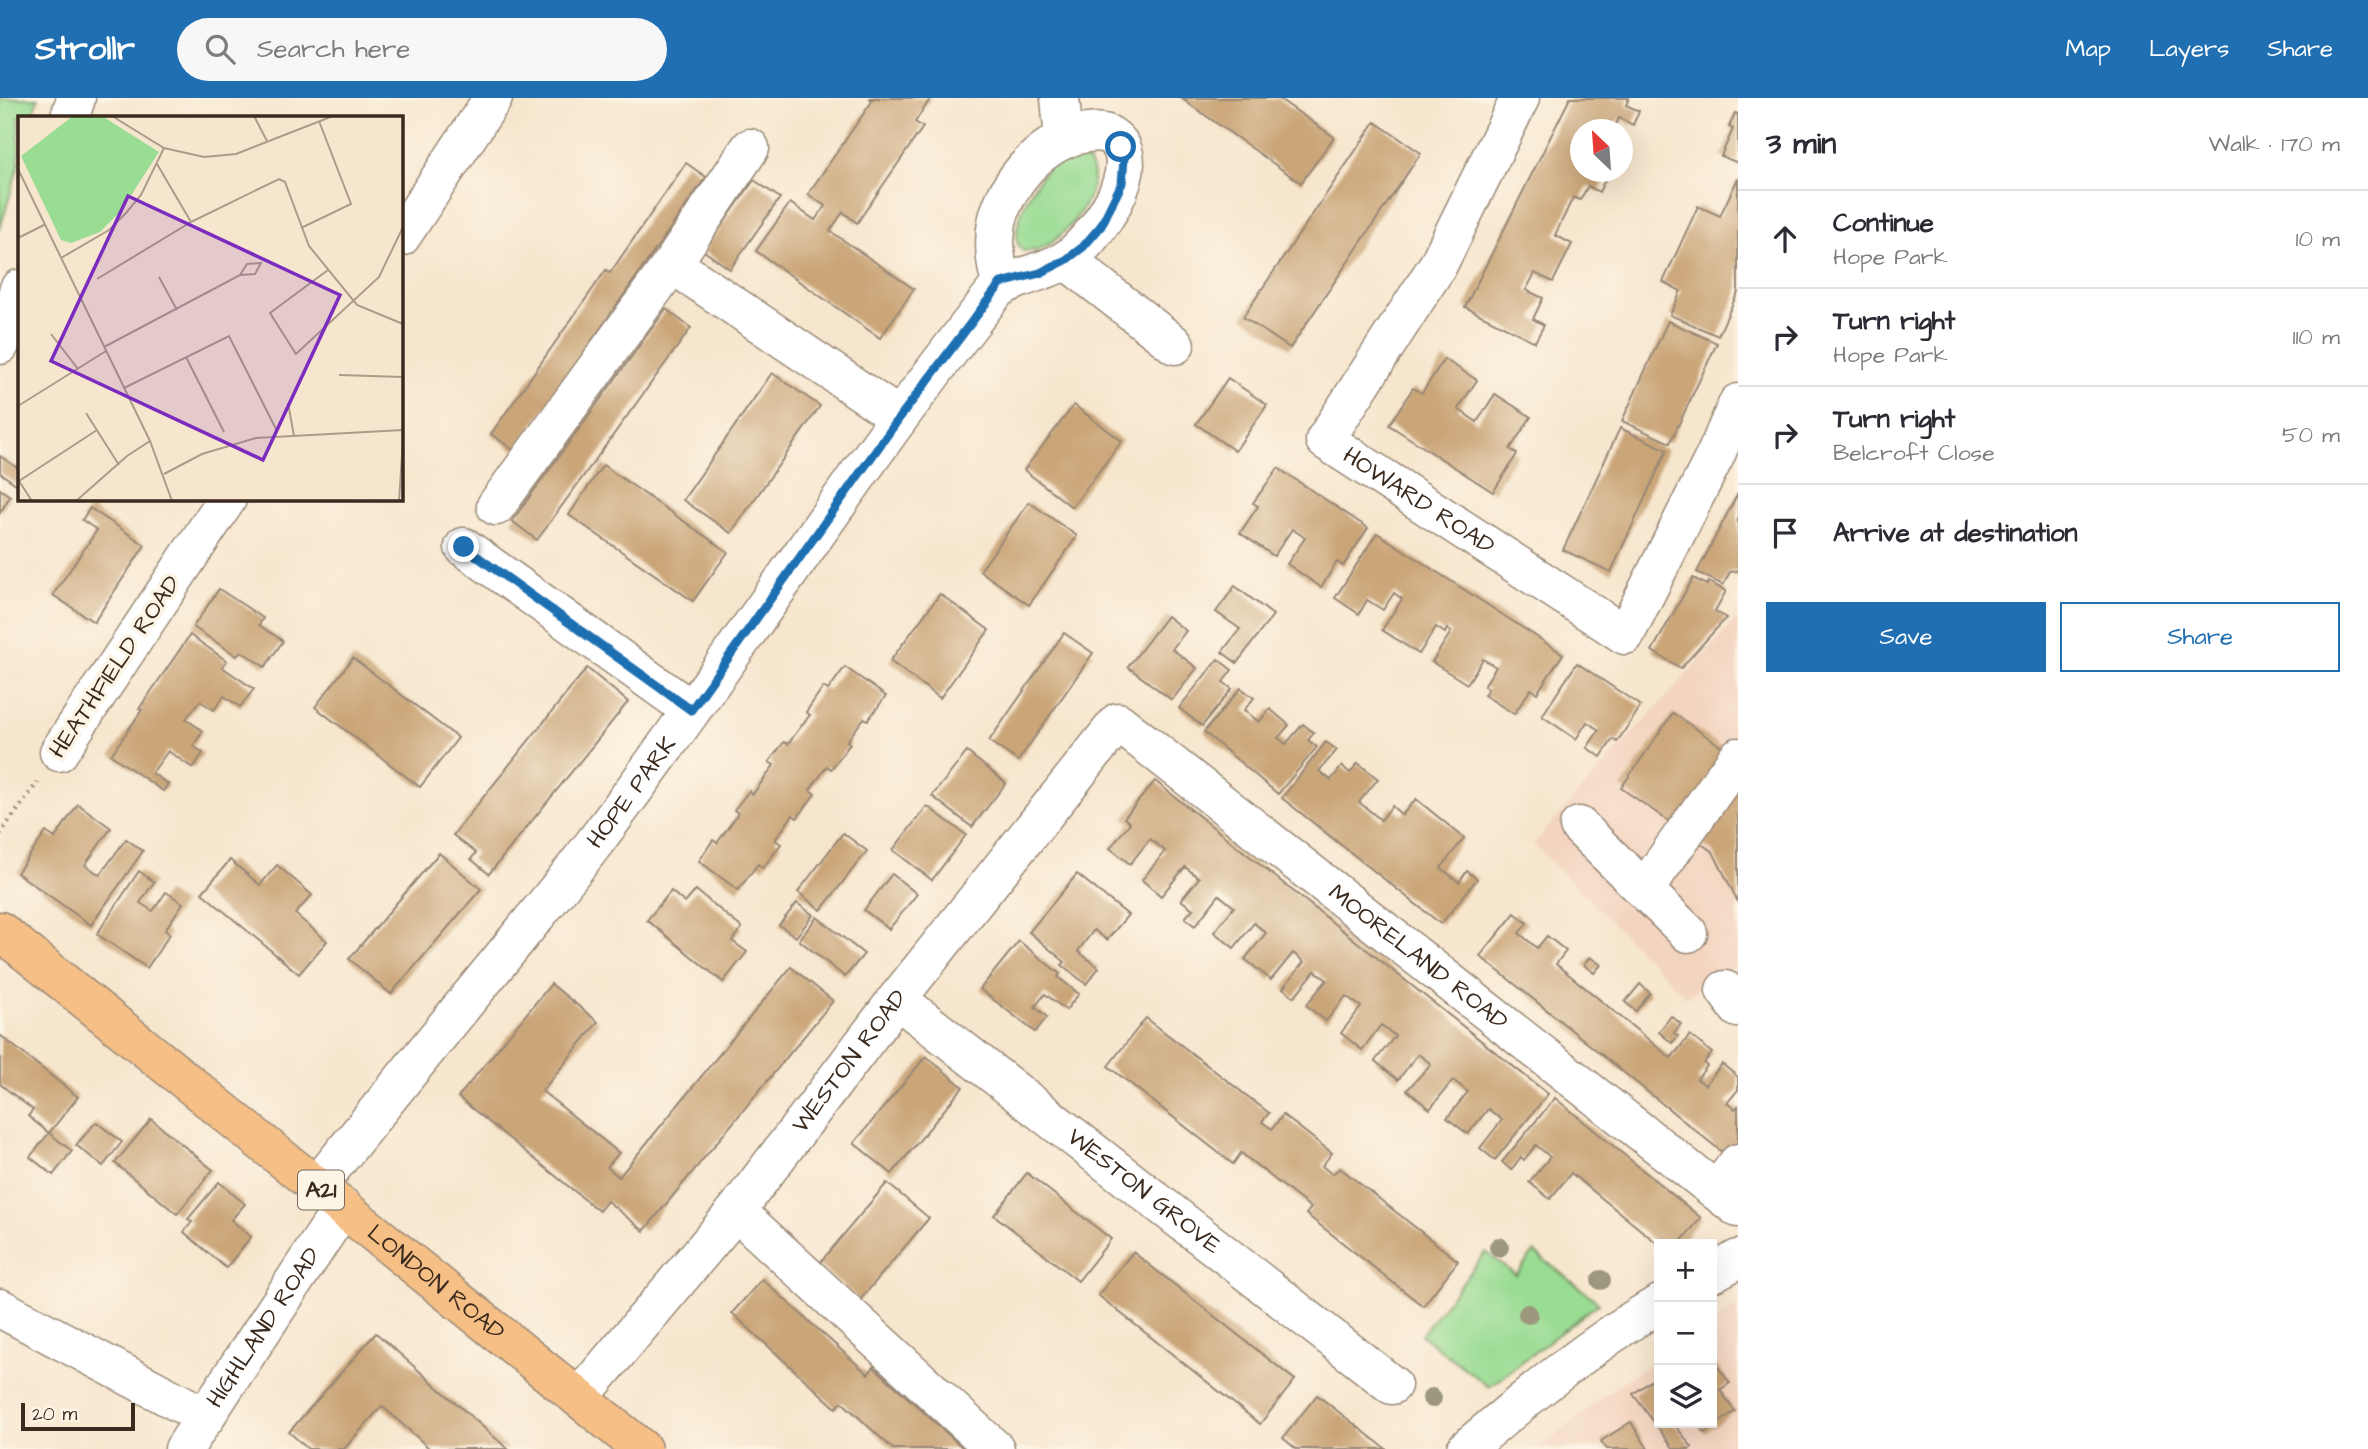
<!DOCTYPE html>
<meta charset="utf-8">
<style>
body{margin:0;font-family:"Architects Daughter",sans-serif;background:#f7f7f7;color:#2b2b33}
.controls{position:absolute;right:21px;bottom:21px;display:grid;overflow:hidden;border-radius:0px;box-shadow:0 7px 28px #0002}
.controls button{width:63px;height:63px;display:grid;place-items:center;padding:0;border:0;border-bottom:2px solid #e1e1e2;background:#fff;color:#2b2b33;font:35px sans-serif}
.compass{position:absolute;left:1570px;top:21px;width:63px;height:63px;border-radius:50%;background:#fff;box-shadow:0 7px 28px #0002;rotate:335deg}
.scale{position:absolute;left:21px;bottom:18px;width:114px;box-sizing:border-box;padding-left:7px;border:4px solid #3b2a1e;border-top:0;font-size:19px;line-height:24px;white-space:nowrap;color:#3b2a1e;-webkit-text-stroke:5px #fcf5e5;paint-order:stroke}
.stop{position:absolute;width:21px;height:21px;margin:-16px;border:5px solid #1f6fb2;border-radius:50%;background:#fff}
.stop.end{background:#1f6fb2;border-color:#fff;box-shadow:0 2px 7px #0008}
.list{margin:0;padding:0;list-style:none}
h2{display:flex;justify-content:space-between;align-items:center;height:91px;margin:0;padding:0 28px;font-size:30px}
h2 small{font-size:23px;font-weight:400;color:#7c7c81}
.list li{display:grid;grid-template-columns:46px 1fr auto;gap:21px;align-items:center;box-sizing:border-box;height:98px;padding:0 28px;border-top:2px solid #e1e1e2}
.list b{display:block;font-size:26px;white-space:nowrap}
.list p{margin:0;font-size:23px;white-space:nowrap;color:#7c7c81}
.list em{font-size:23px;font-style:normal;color:#7c7c81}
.actions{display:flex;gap:14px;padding:21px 28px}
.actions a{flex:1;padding:16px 0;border:2px solid #1f6fb2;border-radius:0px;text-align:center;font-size:24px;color:#1f6fb2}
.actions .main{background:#1f6fb2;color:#fff}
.icon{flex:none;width:38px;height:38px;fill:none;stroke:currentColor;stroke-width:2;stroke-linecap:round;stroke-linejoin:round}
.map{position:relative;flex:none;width:1738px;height:1351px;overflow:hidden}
header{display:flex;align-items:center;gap:42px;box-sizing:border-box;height:98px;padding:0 35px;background:#1f6fb2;color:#fff}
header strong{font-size:33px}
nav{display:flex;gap:38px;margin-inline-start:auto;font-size:24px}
.search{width:490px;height:63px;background:#f7f7f7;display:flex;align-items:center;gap:18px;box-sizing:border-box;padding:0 24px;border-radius:38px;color:#7c7c81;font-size:26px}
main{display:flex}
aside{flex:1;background:#fff}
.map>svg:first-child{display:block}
</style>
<header>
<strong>Strollr</strong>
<div class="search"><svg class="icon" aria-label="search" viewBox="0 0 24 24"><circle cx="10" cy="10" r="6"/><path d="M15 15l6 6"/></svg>Search here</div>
<nav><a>Map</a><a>Layers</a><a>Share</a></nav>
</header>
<main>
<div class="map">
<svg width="1738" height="1351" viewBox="0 0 1738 1351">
<rect width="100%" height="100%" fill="#fcf5e5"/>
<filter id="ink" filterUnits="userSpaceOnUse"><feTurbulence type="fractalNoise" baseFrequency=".0143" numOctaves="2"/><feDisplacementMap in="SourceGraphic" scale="14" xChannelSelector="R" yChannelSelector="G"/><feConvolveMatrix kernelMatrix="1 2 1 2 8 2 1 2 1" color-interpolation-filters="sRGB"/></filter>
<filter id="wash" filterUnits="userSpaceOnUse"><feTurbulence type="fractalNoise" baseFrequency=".00686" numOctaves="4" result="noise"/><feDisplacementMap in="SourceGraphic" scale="28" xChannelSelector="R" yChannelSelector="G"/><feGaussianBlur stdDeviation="1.57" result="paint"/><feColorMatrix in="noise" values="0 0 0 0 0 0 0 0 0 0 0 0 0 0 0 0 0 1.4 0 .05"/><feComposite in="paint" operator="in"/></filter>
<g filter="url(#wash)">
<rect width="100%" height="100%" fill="#f7e6ce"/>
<!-- built -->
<g fill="#f3d4bf">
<path d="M1738,520v347l-52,32 -153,-153z"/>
<path d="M1738,1208v143h-200l77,-62 44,-29v65h53v-100z"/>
</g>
<!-- green -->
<g fill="#99dc93" stroke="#6a8358" stroke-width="2">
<path d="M0,0h38l-6,19h-13v47l-19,65z"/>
<path d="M1078,57c7,2 12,7 14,15 7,27 -28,69 -52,79 -5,2 -12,2 -17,2 -21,-16 15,-79 33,-90 6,-3 15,-4 22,-6z"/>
<path d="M1486,1154l30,23 18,-23 65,51 -110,84 -68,-52z"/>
</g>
<g id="blocks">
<!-- building -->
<g fill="#caa578">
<path d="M869,0h62l-16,24 8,5 -66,96 -14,-11 -13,19 84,58 -34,49 -124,-87 34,-48 25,17 10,-14 -17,-12 65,-94z"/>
<path d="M1181,0h97l56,39 -33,46z"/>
<path d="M1570,0h59l-3,7 13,6 -6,14 -14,-7 -6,12h-33v42h29l-10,20 -11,-6 -8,14 -7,-3 -5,11 -13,27 17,9 -19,38 -18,-9 -9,17 17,8 -10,21 11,6 -9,17 -70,-35z"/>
<path d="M1735,15l3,1v49l-17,-7 12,-27 -4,-2z"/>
<path d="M1375,24l46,31 -131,195 -47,-31z"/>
<path d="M686,65l20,14 -191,274 -24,-17 115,-164 4,3z"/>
<path d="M1738,80v114l-20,44 -48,-21 11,-24 -18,-9 35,-76 22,10z"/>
<path d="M754,82l26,18 -50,71 -26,-18z"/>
<path d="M666,211l25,19 -154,212 -25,-19z"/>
<path d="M1668,223l49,22 -47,100 -48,-22z"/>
<path d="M1444,261l33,21 -19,29 19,13 18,-28 36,23 -21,32 7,5 -24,38 -104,-67 24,-37 9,5z"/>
<path d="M772,275l48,33 -89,127 -48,-33z"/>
<path d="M1228,280l39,27 -32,46 -39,-27z"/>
<path d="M1074,307l48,36 -50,66 -48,-37z"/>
<path d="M1620,330l47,22 -56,122 -48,-22z"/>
<path d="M0,358l19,13v17l-19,-13z"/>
<path d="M603,367l125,87 -35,49 -124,-86z"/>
<path d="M1278,370l90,60 -25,38 -6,-4 -16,25 -34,-23 18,-26 -4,-3 -9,-6 -18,27 -34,-23 18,-27 -5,-3z"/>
<path d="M0,391l10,7 -10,17z"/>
<path d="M1738,395v78l-8,1 -7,13 -26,-13z"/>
<path d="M1029,404l48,34 -48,69 -49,-34z"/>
<path d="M90,410l55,37 -51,77 -41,-27 44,-65 -15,-10z"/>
<path d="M1377,435l186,121 -26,39 -6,-4 -17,25 -30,-19 4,-6 -4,-3 12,-19 -13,-8 -16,25 -35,-22 19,-30 -4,-3 -2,4 -9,-6 -17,27 -37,-24 20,-31 -8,-6 -11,17 -16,-10 -8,14 -24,-16z"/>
<path d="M1693,480l14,7 2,-3 17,9 -11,20 11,7 -45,50 -29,-17z"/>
<path d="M1235,488l38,29 -36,48 -15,-11 18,-23 -24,-17z"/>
<path d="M219,491l44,29 -4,7 24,16 -18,26 -24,-16 -4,5 -44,-29z"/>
<path d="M940,496l49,36 -49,68 -50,-37z"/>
<path d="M1167,518l19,15 -14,18 25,19 -25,32 -44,-33z"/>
<path d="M1064,535l29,20 -75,108 -29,-20z"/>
<path d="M190,537l37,26 -5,6 32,22 -14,18 -16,-11 -10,14 -14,-9 -14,18 17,12 -10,15 10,7 -10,15 -25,-17 -16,22 16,11 -5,7 -52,-36 31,-45 -3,-1z"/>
<path d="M353,560l105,80 -38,49 -105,-80z"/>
<path d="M1218,561l14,11 -9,12 9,7 -30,37 -23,-18z"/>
<path d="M1577,565l64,43 -24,36 -4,-3 -12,18 -14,-9 12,-18 -12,-8 -11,17 -34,-23z"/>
<path d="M845,569l41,29 -18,24 -4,-2 -17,23 3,3 -19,25 -4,-3 -17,24 5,4 -18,24 -4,-3 -18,25 6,4 -18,24 -5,-4 -20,26 -39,-29 14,-21 4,3 18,-25 3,-5 -4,-3 15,-19 4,3 21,-29 -5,-3 15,-20 4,2 17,-23 5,-6 -4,-3 17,-25 5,3z"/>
<path d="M587,570l41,34 -139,172 -18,-15 5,-6 -23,-18z"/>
<path d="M1241,590l13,10 -10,12 15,12 11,-13 19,16 -11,13 8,6 17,-20 11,9 -6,7 9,7 -39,47 -74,-62z"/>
<path d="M1673,615l65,45v144l-25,-50 -92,-64z"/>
<path d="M1326,644l11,8 -18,21 12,9 11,-14 8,7 8,-10 20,16 -19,23 22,18 11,-14 10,9 14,-16 48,39 -23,30 18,14 8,-11 10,8 -36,45 -159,-126z"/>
<path d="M967,654l39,31 -34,44 -40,-31z"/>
<path d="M1155,683l393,313 -53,66 -15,-12 22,-28 -14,-11 -20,25 -21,-16 21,-26 -6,-5 -9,-7 -23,29 -23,-19 24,-26 -13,-10 -20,26 -23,-19 20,-25 -14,-11 -19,25 -21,-17 20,-26 -15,-11 -20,25 -20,-16 21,-25 -12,-9 -21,26 -11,-9 21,-26 -11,-9 -22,27 -26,-21 21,-26 -12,-10 -20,25 -20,-16 20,-25 -15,-12 -24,31 -10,-8 8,-9 -12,-9 18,-22 -14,-11 -24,29 -19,-16 23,-29 -15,-12 -20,25 -20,-16 20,-25 -6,-5z"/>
<path d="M78,706l33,24 -26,37 15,10 26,-36 17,12 -52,74 -74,-52 29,-41 9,6z"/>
<path d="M927,708l39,29 -34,45 -39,-30z"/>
<path d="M843,735l24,18 -46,59 -23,-18z"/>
<path d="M439,755l42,36 -90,105 -42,-35z"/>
<path d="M230,762l30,25 17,-20 35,30 -17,19 32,27 -28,33 -97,-81z"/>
<path d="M139,773l15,11 -14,21 13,8 13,-19 17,11 -18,27 5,4 -23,34 -50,-34z"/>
<path d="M892,776l25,20 -28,35 -25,-19z"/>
<path d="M1077,776l51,41 -21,25 -13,-10 -16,21 21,17 -13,16 -24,-19 3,-3 -36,-30z"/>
<path d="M696,792l46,38 -10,13 15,11 -24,30 -76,-62 24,-29 14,12z"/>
<path d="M797,805l16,12 -17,22 -17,-12z"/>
<path d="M1515,815l12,10 -8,10 18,15 10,-12 19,15 -10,13 115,94 19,-23 22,18 -8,10 3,3 -10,13 8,6 17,-21 16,13v13l-11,13 8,6 3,-3v36l-11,14 -247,-200z"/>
<path d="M817,819l47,37 -19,23 -46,-37z"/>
<path d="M1019,843l41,33 -2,3 21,17 -13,16 -21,-16 -10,13 12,10 -12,15 -55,-43z"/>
<path d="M1590,859l11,8 -7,8 -10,-8z"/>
<path d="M791,869l42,34 -189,230 -37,-30 -8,10 -141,-114 93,-113 47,38 -56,69 77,62 -12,14 12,10z"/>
<path d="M1640,886l10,9 -14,18 -11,-9z"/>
<path d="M1671,918l10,8 -7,9 4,3 -6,7 -13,-11z"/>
<path d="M1146,920l123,95 -7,9 10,7 11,-14 49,38 -10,13 10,8 8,-6 118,93 -35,45 -117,-92 5,-6 -70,-55 -8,11 -125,-98z"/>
<path d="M0,937l78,62 -29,36 -21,-17 5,-6 -33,-26z"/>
<path d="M926,958l37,31 -71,87 -38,-31z"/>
<path d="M1555,1000l146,120 -22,26h-21l-87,-71 -21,26 -21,-17 21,-25 -14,-12 -12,15 -3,-3 -10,13 -9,-8z"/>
<path d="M151,1021l62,51 -36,44 -62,-51z"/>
<path d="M96,1024l26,20 -19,24 -27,-21z"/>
<path d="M49,1035l23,18 -19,24 -23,-18z"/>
<path d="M1027,1075l84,66 -33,42 -84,-66z"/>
<path d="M219,1084l26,22 -14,16 20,17 -25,31 -42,-36 8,-10 -4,-3z"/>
<path d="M887,1085l42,35 -69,82 -42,-35z"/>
<path d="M1133,1154l162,128 -35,44 -162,-129z"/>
<path d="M762,1181l106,95 6,-7 90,82h-71l-51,-47 -6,6 -104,-95z"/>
<path d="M376,1235l132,116h-78l-48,-43 -38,43h-36l-19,-17z"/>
<path d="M1712,1261l18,24 -10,7 15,21 -30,22 -8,-10h15z"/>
<path d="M1659,1277v48h18l-2,2 17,22 -3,2h-15l-41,-55z"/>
<path d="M1317,1297l69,54h-90l-13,-11z"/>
<path d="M1631,1324l17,27h-41l-6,-8z"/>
</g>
</g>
</g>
<g filter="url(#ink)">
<use href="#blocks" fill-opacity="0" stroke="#998876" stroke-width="2"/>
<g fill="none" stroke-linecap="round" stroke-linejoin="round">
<!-- minor casing -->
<g stroke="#998876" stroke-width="41">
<g id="minor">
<path d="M1060,0l4,41"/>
<path id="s1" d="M1520,0l-82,167 -113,175 300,195 91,-181 22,-51"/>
<path d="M70,19l6,-19"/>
<path d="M401,139l92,-139"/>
<path d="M1066,162l109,85"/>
<path d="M672,166l227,153"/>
<path d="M0,247l19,-56"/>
<path d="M496,408l176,-242 78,-116"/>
<path d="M464,449l227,163"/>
<path d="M59,654l168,-253"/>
<path d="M1579,728l109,107"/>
<path d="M1644,792l94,-133"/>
<path d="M1725,892l13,18"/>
<path id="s2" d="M897,901l495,386"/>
<path id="s3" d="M317,1088c61,-76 122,-152 184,-227 31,-39 64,-77 94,-117 105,-138 201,-283 304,-424 31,-42 63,-84 95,-125 11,-14 51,-21 70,-32 28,-17 88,-98 47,-125 -6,-4 -16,-4 -23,-3 -38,4 -72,38 -86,73 -10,23 -8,54 -1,77"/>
<path d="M1717,1093l21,-28"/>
<path d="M736,1113l259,238"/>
<path d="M1712,1175l26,-14"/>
<path d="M0,1210l206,109"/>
<path id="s4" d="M579,1300l157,-187 161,-212 221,-277 620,486"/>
<path id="s5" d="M184,1351l159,-242"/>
<path d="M1466,1351c61,-52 124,-104 193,-145"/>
</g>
</g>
<!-- major casing -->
<g stroke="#998876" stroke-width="41">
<g id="major">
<path id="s6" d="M0,833l642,518"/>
</g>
</g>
<!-- path -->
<path stroke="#998876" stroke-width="4.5" stroke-dasharray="2 5" stroke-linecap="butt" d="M0,736l38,-52"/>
<!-- minor -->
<use href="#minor" stroke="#fff" stroke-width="38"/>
<!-- major -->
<use href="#major" stroke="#f5bf86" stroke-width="38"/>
</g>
<!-- trees -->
<g fill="#9c977d">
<circle cx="1499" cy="1149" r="10"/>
<circle cx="1601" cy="1182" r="10"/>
<circle cx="1528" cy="1216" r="10"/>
<circle cx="1432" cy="1300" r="10"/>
</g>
</g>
<g fill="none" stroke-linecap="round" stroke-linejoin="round" filter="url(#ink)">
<!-- route -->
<path stroke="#1f6fb2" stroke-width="9" d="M464,449l227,163 209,-293 101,-134 39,-10 26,-13 17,-13 18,-21 21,-43 2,-24 -3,-12"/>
</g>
<g text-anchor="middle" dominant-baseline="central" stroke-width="7" stroke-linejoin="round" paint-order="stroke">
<!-- shield labels -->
<rect fill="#fcf5e5" stroke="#75675a" stroke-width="2" x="298" y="1072.5" width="46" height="39" rx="5"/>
<g font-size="23" font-weight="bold" fill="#3b2a1e">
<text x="321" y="1092">A21</text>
</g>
<!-- street labels -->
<g font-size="24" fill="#3b2a1e" stroke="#fcf5e5">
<text stroke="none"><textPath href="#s1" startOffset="506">HOWARD ROAD</textPath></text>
<text transform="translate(115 569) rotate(-56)">HEATHFIELD ROAD</text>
<text stroke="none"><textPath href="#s3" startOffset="504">HOPE PARK</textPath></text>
<text stroke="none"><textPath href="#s4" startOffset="1246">MOORELAND ROAD</textPath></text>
<text stroke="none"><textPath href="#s4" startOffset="432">WESTON ROAD</textPath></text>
<text stroke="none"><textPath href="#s2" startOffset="313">WESTON GROVE</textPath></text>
<text stroke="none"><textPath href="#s6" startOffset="560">LONDON ROAD</textPath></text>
<text stroke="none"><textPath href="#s5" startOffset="145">HIGHLAND ROAD</textPath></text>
</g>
</g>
<!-- overview -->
<g transform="translate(18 18)">
<rect width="385" height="385" fill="#f7e6ce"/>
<path d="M55,0h29l57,36 -38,59 -21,21 -29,11 -10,-3 -40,-84z" fill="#99dc93"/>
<path fill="none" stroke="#ac9b88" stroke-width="2" d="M94,0l52,32 40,9 32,-3 97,-38M236,0l13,25M0,53l132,272 22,60M173,106l88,-43 6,3 24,64 48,59 46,19M283,112l50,-24 -32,-83M0,122l26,-13M43,142l48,-28 17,-17 15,-18 23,-47M310,154l-58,43 26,41 83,-77 24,-50M141,161l18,33M79,163l94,-57 -34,-58M33,218l27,35M86,231l136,-72 15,-1 6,-11 -14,1 -7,11M168,241l38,75M321,259l64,2M106,272l105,-52 48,95M270,287l6,33M0,290l88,-55M68,297l33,52M146,358l38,-20 54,-16 147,-8M14,385l-13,-20 78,-51M58,385l51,-45 23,-15M381,385l4,-61"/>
<path fill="#7b2cbf" fill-opacity="0.15" stroke="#7b2cbf" stroke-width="3.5" d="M110,80l212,99 -77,165 -212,-99z"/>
<rect width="385" height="385" fill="none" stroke="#3b2a1e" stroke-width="3.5"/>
</g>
</svg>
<div class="controls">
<button>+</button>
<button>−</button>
<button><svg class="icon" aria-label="layers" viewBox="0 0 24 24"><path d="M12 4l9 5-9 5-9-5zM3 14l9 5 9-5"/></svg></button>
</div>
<svg class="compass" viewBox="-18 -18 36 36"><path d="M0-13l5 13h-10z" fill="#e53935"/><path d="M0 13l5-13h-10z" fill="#7c7c81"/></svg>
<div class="scale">20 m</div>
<div class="stop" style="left:1121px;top:49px"></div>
<div class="stop end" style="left:464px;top:449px"></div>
</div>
<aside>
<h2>3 min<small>Walk · 170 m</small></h2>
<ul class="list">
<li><svg class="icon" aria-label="ahead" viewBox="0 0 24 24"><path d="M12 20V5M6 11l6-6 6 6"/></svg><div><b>Continue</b><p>Hope Park</p></div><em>10 m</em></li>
<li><svg class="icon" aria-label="right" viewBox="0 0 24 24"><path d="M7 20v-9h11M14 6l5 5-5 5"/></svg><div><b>Turn right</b><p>Hope Park</p></div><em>110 m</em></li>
<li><svg class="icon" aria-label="right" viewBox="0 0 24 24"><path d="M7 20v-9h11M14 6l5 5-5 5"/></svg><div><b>Turn right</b><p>Belcroft Close</p></div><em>50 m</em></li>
<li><svg class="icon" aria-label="arrive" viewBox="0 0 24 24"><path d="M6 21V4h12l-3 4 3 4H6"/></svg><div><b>Arrive at destination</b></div></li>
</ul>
<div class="actions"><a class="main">Save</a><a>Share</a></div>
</aside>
</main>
